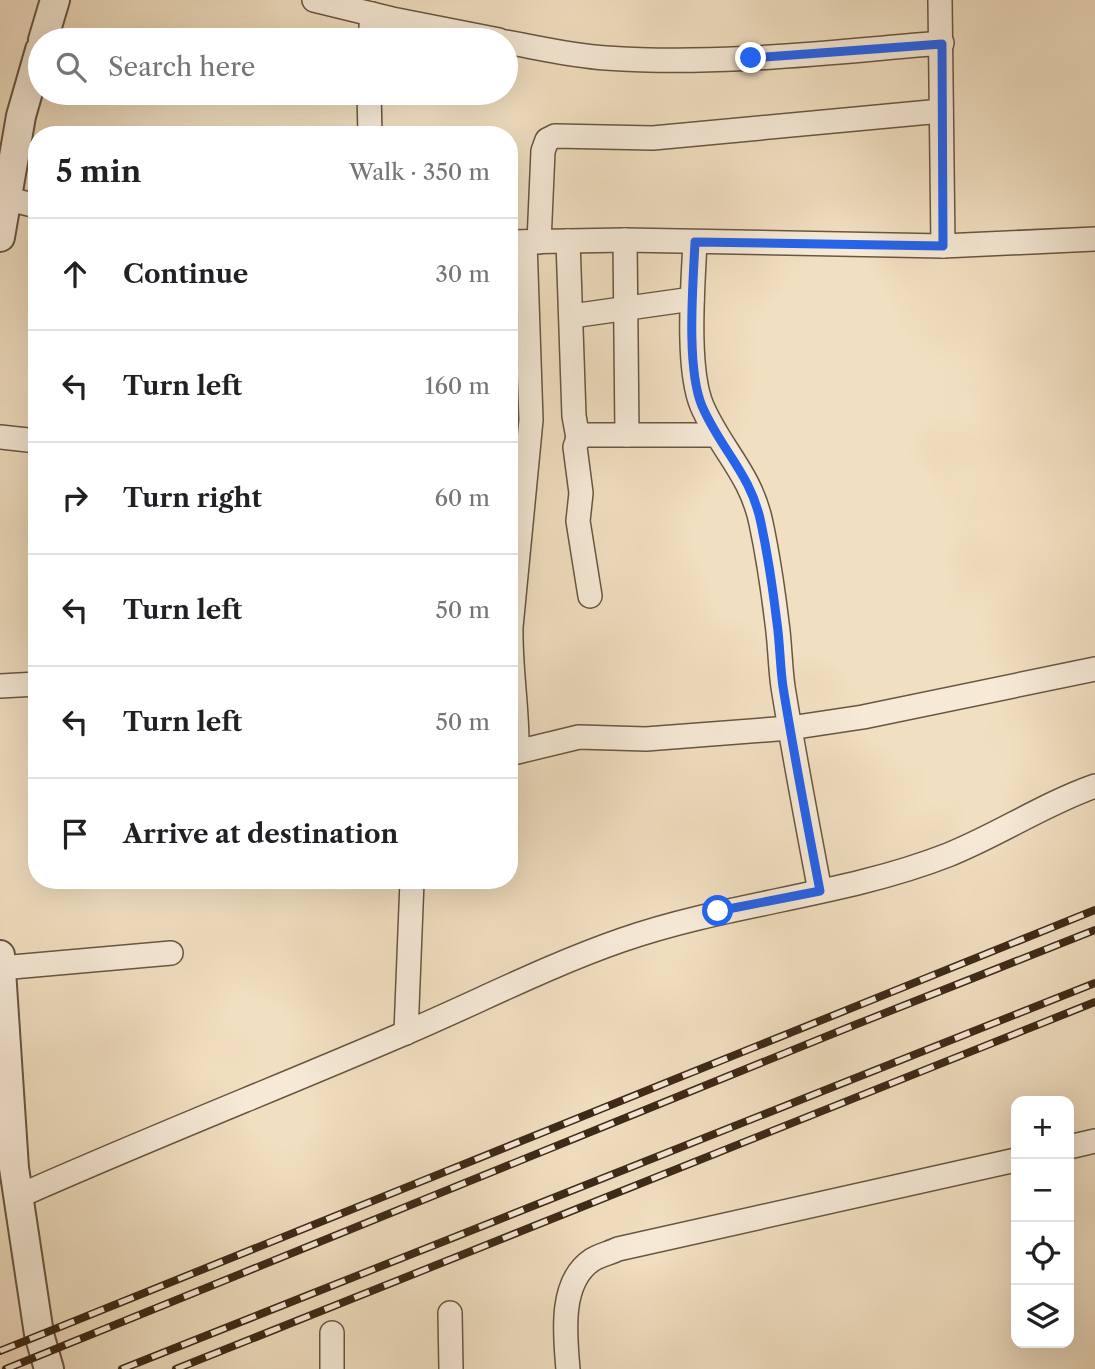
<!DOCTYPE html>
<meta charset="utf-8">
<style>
body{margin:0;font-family:"Libre Caslon Text",serif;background:#f6f6f6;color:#202124}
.controls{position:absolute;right:21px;bottom:21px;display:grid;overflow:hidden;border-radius:14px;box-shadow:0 7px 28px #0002}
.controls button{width:63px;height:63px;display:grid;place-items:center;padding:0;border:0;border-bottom:2px solid #e0e0e0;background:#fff;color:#202124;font:35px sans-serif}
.stop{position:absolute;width:21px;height:21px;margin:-16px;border:5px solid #2563eb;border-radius:50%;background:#fff}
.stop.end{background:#2563eb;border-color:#fff;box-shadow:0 2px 7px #0008}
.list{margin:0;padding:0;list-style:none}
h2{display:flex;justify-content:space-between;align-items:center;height:91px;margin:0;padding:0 28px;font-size:30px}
h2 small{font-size:23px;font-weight:400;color:#757577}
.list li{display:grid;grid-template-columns:46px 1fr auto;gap:21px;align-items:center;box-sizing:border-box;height:112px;padding:0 28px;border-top:2px solid #e0e0e0}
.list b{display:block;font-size:26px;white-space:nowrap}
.list em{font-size:23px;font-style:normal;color:#757577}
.icon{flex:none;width:38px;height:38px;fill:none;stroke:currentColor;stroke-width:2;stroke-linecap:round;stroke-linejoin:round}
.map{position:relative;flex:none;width:1095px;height:1369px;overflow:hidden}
.search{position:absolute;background:#fff;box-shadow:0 7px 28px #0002;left:28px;top:28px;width:490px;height:77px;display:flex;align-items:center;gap:18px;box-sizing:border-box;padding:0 24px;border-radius:38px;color:#757577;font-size:26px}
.panel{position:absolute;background:#fff;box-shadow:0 7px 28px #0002;left:28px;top:126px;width:490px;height:763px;border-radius:28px}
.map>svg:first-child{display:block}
</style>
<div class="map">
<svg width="1095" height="1369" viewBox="0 0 1095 1369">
<rect width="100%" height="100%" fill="#f1dfc1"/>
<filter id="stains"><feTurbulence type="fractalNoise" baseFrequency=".00286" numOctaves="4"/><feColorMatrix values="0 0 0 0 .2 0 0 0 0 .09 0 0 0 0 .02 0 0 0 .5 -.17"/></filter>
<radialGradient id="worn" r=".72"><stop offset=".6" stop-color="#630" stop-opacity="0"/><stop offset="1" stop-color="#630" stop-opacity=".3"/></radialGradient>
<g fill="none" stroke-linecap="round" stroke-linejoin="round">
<!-- minor casing -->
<g stroke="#695641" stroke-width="26">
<g id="minor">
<path d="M314,0l78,19 107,21"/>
<path d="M940,0l3,246"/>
<path d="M370,40l2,-26"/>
<path d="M506,42c33,6 67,14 100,16 112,8 225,-6 336,-15"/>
<path d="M369,93l1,42"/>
<path d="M0,197l37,9"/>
<path d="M625,240l2,195"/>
<path d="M568,241l6,175 4,22"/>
<path d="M510,242l115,-2 318,6 152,-7"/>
<path d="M525,242l6,178 -20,207c-1,42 7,83 6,125l62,-15 67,2 144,-11 73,-11 232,-48"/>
<path d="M539,242l4,-91 4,-11 8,-4 98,2 288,-27"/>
<path d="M695,242c-2,43 -9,126 7,164 19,44 49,68 59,117 7,33 12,67 16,100 3,21 3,43 6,64 11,68 24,136 37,204"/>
<path d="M572,316l120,-17"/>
<path d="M0,437l37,4"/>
<path d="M590,596l-12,-75 3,-28 -6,-46 3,-9 8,-3h130"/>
<path d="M0,686l37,-2"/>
<path d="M1,968l170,-15"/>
<path d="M406,1033l6,-152"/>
<path d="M1069,1147l26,-6"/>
<path d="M17,1197c128,-57 258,-108 386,-163 73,-31 144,-68 219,-94 106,-37 221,-44 326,-85 50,-20 96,-51 147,-69"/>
<path d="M450,1313l1,56"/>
<path d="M332,1369v-36"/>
<path d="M568,1369c-3,-34 -9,-87 24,-109 8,-5 18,-7 26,-11l398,-89"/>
</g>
</g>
<!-- tertiary casing -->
<g stroke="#695641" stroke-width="32">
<g id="tertiary">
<path d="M43,40l12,-40"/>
<path d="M0,237l21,-121 19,-66"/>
<path d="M0,955l14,213 25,166 10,35"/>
</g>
</g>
<!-- minor -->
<use href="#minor" stroke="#f6ead7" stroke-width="23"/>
<!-- tertiary -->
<use href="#tertiary" stroke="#f6ead7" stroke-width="28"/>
<!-- rail casing -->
<g stroke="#3c2916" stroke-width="8">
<g id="rail">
<path d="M0,1351l1095,-441"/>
<path d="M6,1369l846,-343 243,-96"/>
<path d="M122,1369l973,-386"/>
<path d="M176,1369l919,-367"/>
</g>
</g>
<!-- rail -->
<use href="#rail" stroke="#f6ead7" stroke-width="5" stroke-dasharray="16" stroke-linecap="butt"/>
</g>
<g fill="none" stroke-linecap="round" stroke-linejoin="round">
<!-- route -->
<path stroke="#2563eb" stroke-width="9" d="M718,911l102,-20c-13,-68 -26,-136 -37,-204 -3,-21 -3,-43 -6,-64 -4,-33 -9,-67 -16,-100 -10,-49 -40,-73 -59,-117 -16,-38 -9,-121 -7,-164l248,4 -1,-202 -191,14"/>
</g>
<rect width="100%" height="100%" filter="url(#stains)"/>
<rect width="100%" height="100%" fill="url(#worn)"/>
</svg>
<div class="controls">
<button>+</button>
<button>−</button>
<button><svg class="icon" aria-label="locate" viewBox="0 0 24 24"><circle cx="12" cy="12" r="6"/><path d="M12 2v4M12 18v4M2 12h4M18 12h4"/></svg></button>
<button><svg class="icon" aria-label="layers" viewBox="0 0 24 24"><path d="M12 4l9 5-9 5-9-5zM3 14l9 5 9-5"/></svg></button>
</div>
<div class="stop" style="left:718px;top:911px"></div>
<div class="stop end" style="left:751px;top:58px"></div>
<div class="search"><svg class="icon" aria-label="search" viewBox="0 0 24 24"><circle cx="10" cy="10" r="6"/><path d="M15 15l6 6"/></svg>Search here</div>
<section class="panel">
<h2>5 min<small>Walk · 350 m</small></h2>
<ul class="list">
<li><svg class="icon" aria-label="ahead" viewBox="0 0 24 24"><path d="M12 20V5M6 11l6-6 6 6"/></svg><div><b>Continue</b></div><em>30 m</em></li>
<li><svg class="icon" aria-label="left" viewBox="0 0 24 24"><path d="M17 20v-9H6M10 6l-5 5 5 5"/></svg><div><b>Turn left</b></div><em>160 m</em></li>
<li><svg class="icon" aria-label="right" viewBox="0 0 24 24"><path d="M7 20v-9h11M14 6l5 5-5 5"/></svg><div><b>Turn right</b></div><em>60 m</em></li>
<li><svg class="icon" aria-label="left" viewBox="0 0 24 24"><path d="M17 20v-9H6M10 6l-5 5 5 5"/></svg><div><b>Turn left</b></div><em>50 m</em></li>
<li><svg class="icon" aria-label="left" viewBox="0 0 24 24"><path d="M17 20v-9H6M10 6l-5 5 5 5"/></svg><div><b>Turn left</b></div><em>50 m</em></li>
<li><svg class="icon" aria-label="arrive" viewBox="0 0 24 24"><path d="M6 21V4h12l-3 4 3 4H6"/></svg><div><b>Arrive at destination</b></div></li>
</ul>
</section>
</div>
